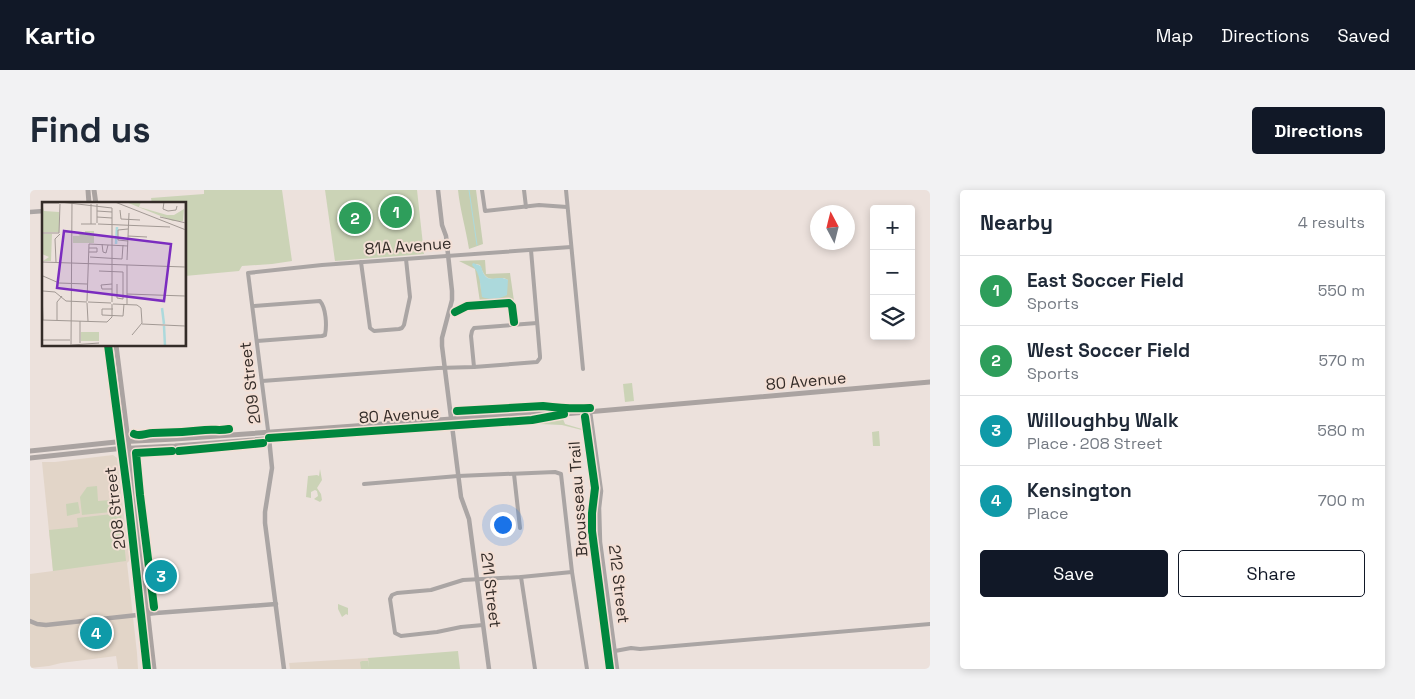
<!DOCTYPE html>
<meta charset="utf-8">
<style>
body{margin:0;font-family:"Space Grotesk",sans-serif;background:#f2f2f3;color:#1f2937}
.controls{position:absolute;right:15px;top:15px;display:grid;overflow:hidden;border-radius:5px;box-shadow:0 2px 8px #0003}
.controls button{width:45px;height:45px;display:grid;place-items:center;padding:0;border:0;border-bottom:1px solid #e0e1e3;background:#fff;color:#1f2937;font:25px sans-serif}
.compass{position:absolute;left:780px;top:15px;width:45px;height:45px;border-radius:50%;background:#fff;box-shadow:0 2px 8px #0003;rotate:353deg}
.you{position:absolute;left:472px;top:334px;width:18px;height:18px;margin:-12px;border:4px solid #fff;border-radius:50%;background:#1a73e8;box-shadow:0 0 0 8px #1a73e833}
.badge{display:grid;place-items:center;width:32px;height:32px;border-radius:50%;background:#111827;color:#fff;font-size:16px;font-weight:700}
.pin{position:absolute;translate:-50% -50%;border:2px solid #fff;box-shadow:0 1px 5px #0006}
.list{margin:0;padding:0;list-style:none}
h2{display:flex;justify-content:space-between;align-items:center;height:65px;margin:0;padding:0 20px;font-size:21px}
h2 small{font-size:16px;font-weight:400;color:#747a83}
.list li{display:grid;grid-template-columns:32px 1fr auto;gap:15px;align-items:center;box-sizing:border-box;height:70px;padding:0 20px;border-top:1px solid #e0e1e3}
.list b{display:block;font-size:19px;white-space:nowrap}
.list p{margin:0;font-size:16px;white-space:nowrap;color:#747a83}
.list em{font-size:16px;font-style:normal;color:#747a83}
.actions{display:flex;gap:10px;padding:15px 20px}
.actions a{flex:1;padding:11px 0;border:1px solid #111827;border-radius:5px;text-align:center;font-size:18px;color:#111827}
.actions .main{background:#111827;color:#fff}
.icon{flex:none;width:28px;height:28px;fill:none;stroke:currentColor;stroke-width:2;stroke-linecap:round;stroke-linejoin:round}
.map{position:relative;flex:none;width:900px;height:479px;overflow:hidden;border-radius:5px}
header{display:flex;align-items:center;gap:30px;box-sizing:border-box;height:70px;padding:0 25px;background:#111827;color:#fff}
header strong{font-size:24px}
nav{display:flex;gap:28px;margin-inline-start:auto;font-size:18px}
.intro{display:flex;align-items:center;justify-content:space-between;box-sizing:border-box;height:120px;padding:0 30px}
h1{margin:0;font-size:35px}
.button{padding:12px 22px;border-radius:5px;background:#111827;color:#fff;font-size:18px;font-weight:700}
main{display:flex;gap:30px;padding:0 30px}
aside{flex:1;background:#fff;border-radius:5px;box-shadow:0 2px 8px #0003}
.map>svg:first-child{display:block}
</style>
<header>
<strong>Kartio</strong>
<nav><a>Map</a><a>Directions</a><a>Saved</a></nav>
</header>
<div class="intro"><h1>Find us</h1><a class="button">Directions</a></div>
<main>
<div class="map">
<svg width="900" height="479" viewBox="0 0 900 479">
<rect width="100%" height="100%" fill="#ece1dc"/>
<!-- commercial -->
<g fill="#e2d5c8">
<path d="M83,265l4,3 12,99v4l-2,2 10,90 1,16h-20l-2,-13 -55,7 -12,3 -19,2v-94l23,-3 -11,-109h13z"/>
<path d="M338,468l1,11h-79l-1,-6z"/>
</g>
<!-- green -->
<g fill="#cbd3b6">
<path d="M174,0h78l10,71 -20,3 -30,2 -3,5 -54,5v-72h-33l-1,-6 53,-4z"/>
<path d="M295,0h92l7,64 -89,7z"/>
<path d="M602,193l2,18 -9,1 -2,-18z"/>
<path d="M533,229l2,5 17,5h2v-2h2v4l-24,-6 -23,-1 -66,5h-15l80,-7z"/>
<path d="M849,241l1,15h-7l-1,-14z"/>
<path d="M223,252h9l-82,7 2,-1z"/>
<path d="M104,264l16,133v3l-2,1 -15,-133z"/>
<path d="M290,279l2,11 -5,8 4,6 1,6 -2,2 -6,-3 4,-3 -1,-5 -2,-1 -4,2v6l-5,-1 2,-21 9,-1 2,1z"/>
<path d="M67,296l1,15 12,-1 1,12 -29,3 -2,-18 7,-10z"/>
<path d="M48,312l2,11 -13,3 -1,-12z"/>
<path d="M91,323l5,48 -73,10 -4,-41 29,-3 -1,-9z"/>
<path d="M308,414l10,4v7l-2,-1 -4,3 -4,-8z"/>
<path d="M428,461l2,18h-99l-1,-7 2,-1h6l1,7 -1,-10z"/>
</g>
<!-- forest -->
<g fill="#c7ceb1" fill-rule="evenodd">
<path d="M428,0h18l7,54 -14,5c-3,-20 -9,-39 -11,-59z"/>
<path d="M455,70l1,14 24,-1 4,28 -34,1 -5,-33 -16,-8zM446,74l4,1c5,15 9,15 24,13l4,2 -27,10 -1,-14 -4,-7z"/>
</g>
<!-- water -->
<path fill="#acd9dc" d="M443,73l8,3c5,22 16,7 27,14l-1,15c-6,4 -18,5 -25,2 -2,-12 -1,-23 -10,-32z"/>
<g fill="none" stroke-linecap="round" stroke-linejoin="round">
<!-- stream -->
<path stroke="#acd9dc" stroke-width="1" d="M439,0l8,55"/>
<!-- minor -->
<g stroke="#aaa5a4" stroke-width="4">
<path d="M452,0l3,21 54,-6 28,2"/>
<path d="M494,0l2,17"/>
<path d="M536,0l17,179"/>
<path d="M331,72l9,66 4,3 25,-2 3,-1 2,-3 6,-28 -4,-38"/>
<path d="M223,116l67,-5c6,7 7,24 5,34l-3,1 -65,5"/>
<path d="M444,177l-3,-31 1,-5 2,-3 63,-5"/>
<path d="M232,191l176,-13 36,-1 63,-5 3,-4v-2l-9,-106"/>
<path d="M239,248l-21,-165 74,-8 249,-18"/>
<path d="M484,284l6,54"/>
<path d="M334,294l94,-8 97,-4 6,2 11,98 15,97"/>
<path d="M491,387l14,92"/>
<path d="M453,435l-22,2 -24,5 -36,4 -6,-3 -5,-34 2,-4 5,-2 34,-3 32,-10 58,-3 51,-5"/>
<path d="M585,461l16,-3 9,1 290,-25"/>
</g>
<!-- tertiary -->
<g stroke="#aaa5a4" stroke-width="4.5">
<path d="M408,0l4,35 4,11 6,55v9l-10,38v8l19,151 8,22 20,150"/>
<path d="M0,22l14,-1"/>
<path d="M560,222l11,79 -2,17 1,34 17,127"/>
<path d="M239,248l3,30 -7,44v11l19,146"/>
<path d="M0,431l7,3 9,1 110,-12 120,-9"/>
</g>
<!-- secondary -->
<g stroke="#aaa3a1" stroke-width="5">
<path d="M58,0l1,14"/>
<path d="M64,0l2,14"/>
<path d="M78,155l20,152 19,172"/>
<path d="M86,155l13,103 25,221"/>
<path d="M0,261l86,-9 59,-3 361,-26 18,1"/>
<path d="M0,268l85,-9 60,-3 192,-15 165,-11 32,-6 366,-32"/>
</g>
<!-- cycleway casing -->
<g stroke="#f3dfd5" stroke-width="11">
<g id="cycleway">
<path d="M425,122l12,-6 42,-3 3,3 2,16"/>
<path d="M78,155l20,152 19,172"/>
<path d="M427,221l86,-5c16,2 31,3 47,2"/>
<path d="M555,227l10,71 -3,25v18l18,138"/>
<path d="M104,244c6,3 12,-1 19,-1 18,0 35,-1 52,-3 9,-1 16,1 24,-1"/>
<path d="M239,248l263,-18 32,-6"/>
<path d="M149,261l84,-8"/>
<path d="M124,417l-14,-112 -4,-42 36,-2"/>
</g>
</g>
<!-- cycleway -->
<use href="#cycleway" stroke="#00873e" stroke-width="8"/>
</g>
<g text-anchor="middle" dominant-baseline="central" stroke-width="4" stroke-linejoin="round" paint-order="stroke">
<!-- street labels -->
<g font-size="16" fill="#342c28" stroke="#f3dfd5">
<text transform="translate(378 56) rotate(-4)">81A Avenue</text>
<text transform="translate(776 191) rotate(-5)">80 Avenue</text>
<text transform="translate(220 193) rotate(-97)">209 Street</text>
<text transform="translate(369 225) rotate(-4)">80 Avenue</text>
<text transform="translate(548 309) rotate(-94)">Brousseau Trail</text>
<text transform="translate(85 318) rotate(-97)">208 Street</text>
<text transform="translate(589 394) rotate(83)">212 Street</text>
<text transform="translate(461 400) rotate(83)">211 Street</text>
</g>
</g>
<!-- overview -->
<g transform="translate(12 12)">
<rect width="144" height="144" fill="#ece1dc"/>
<path d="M84,0h15l-2,5 28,8h7l10,-6 -1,12h-10zM0,1l2,8 15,1v20h-17zM43,29h9v12h-21v-7h7l-2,-2h7zM0,32h10l-1,27h-8l6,-4 -7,-3zM39,130h18v9h-18z" fill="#cbd3b6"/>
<path fill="none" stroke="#acd9dc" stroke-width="2.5" d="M74,42l1,-17M120,106l2,16M122,124l1,20"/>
<path fill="none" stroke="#a29994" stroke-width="1" d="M18,0l52,6v94M73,0l71,28M122,0l-1,7 5,2 8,-1 1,-4M0,1h17M49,2v20M55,2v19M78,8l1,9 19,1M55,9l15,1M55,15l15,1M118,15l26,6M39,22h15M56,22l72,3M0,31h17M17,31l1,-29M86,34l19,1M86,39l-10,-1v-10l10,-1M60,42l1,8 3,1 2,-8M47,50h8v-4h-8M48,55l32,2 1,-14M85,58l2,-47M0,60l143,5M14,60l-1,-23 5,-5M57,69l24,1v27l-6,-1v-14M1,74l16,7 28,1M70,82l-11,1 1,4h10M1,89l12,1 11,9 21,1M0,90l1,28M85,92l58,2M45,99l2,-57 39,2M46,100l23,1M45,101l1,18M71,102l24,1 4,3 1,15 -10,12M85,102v-39M71,107h-11v6l21,1 1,-12M0,118l65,2 5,-5v-13M15,118v-18l5,-6M100,122l43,2M0,138h28M38,141v-22M30,143l27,-2M29,144l1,-144M143,144v-144"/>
<path fill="#7b2cbf" fill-opacity="0.15" stroke="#7b2cbf" stroke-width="2.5" d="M22,29l107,13 -7,57 -107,-13z"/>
<rect width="144" height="144" fill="none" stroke="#342c28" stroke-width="2.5"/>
</g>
</svg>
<div class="controls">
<button>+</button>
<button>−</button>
<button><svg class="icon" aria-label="layers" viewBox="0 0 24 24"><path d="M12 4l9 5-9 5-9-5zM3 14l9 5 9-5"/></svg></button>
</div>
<svg class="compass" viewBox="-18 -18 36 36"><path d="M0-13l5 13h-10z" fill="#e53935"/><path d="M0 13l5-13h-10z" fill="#747a83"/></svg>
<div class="you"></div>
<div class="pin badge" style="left:366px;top:22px;background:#2e9e5b">1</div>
<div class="pin badge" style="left:325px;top:28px;background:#2e9e5b">2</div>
<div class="pin badge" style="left:131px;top:386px;background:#0f9aa8">3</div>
<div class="pin badge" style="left:66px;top:443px;background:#0f9aa8">4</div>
</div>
<aside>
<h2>Nearby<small>4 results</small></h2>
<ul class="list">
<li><span class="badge" style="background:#2e9e5b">1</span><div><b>East Soccer Field</b><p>Sports</p></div><em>550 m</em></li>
<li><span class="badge" style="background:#2e9e5b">2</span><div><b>West Soccer Field</b><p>Sports</p></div><em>570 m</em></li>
<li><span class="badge" style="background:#0f9aa8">3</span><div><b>Willoughby Walk</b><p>Place · 208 Street</p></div><em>580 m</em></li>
<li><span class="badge" style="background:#0f9aa8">4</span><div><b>Kensington</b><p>Place</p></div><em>700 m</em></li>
</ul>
<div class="actions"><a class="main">Save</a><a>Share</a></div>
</aside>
</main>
